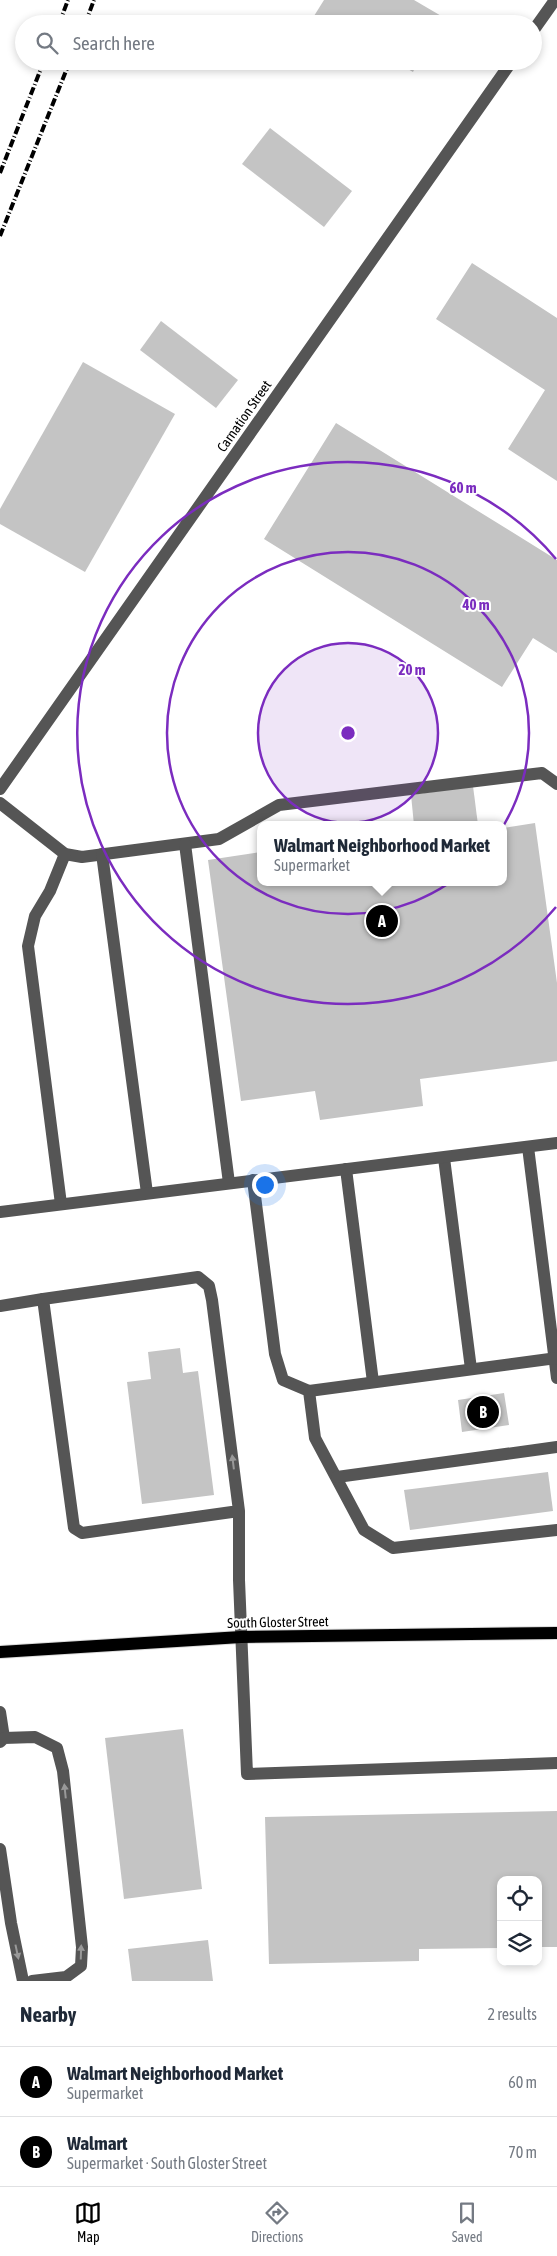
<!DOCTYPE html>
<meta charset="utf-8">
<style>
body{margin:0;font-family:"Asap Condensed",sans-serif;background:#f2f2f3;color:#1f2937}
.controls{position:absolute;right:15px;bottom:15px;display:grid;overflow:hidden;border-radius:10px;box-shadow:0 2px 8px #0003}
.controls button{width:45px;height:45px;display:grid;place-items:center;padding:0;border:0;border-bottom:1px solid #e0e1e3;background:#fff;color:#1f2937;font:25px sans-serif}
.you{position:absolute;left:264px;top:1184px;width:18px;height:18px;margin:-12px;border:4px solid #fff;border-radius:50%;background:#1a73e8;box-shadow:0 0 0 8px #1a73e833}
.badge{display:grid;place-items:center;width:32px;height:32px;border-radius:50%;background:#000;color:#fff;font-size:16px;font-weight:700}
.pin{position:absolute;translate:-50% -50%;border:2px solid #fff;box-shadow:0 1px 5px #0006}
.popup{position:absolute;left:257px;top:821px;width:250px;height:65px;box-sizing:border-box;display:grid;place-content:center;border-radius:10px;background:#fff;filter:drop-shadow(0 1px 4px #0005);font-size:16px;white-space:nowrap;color:#747a83}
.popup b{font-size:19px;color:#1f2937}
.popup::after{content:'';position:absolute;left:50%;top:100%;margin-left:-10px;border:10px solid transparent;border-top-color:#fff}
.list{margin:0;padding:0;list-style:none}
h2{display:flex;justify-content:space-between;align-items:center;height:65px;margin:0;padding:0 20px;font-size:21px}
h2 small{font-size:16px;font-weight:400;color:#747a83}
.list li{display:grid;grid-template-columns:32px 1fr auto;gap:15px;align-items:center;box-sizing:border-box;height:70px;padding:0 20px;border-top:1px solid #e0e1e3}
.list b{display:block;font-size:19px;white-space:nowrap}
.list p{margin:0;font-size:16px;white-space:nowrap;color:#747a83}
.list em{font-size:16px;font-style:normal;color:#747a83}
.icon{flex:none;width:28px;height:28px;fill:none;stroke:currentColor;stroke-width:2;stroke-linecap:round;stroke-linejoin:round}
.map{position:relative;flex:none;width:557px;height:1981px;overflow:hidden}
.search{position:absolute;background:#fff;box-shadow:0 2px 8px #0003;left:15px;right:15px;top:15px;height:55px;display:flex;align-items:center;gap:12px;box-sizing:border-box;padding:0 18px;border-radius:28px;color:#747a83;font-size:19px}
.sheet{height:205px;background:#fff}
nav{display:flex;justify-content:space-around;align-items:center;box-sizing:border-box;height:70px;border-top:1px solid #e0e1e3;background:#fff;font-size:14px;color:#747a83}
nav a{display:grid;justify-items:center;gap:2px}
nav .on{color:#000}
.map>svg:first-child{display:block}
</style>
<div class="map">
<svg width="557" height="1981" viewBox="0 0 557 1981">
<rect width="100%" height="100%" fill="#fff"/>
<!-- building -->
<g fill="#c4c4c4">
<path d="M324,0h90l29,17 -4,7h-112l-13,-8z"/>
<path d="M394,61h24l-5,11z"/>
<path d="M270,128l82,63 -28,36 -82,-63z"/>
<path d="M472,263l85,55v163l-49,-32 37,-59 -109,-71z"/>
<path d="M161,321l77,59 -22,28 -76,-58z"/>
<path d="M83,362l92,52 -90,158 -85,-48v-15z"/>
<path d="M336,423l221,137v93l-24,-15 -31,49 -238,-148z"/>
<path d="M473,786l5,39h-64l-3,-30z"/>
<path d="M535,823l22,160v78l-137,18 3,27 -103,14 -5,-29 -74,10 -33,-241 53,-8v30h242v-54z"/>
<path d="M180,1348l3,25 15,-2 16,124 -72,9 -15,-122 24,-3 -3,-27z"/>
<path d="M504,1393l5,32 -47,7 -4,-32z"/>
<path d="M548,1472l5,39 -143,19 -6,-40z"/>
<path d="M183,1729l19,160 -78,10 -19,-161z"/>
<path d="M557,1811v136h-19v-67h-37v68l-82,1v12l-150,3 -4,-147z"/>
<path d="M208,1940l5,41h-81l-4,-32z"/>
</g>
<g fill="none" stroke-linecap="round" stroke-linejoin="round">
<!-- major casing -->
<g stroke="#dbdbdb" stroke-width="14">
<path id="major" d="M0,1652l241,-15 316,-4"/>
</g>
<!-- minor -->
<g stroke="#555" stroke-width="12">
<path d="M533,31l22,-31"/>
<path d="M0,789l512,-728"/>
<path d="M0,803l65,51 17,3 137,-18 60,-34 263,-32 15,11"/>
<path d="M185,844l44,339"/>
<path d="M102,854l45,339"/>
<path d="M528,1147l29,231"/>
<path d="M444,1158l27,211"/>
<path d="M346,1169l27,213"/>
<path d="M253,1180l22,174 8,26 26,11 6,47 49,92 29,18 164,-18"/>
<path d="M61,1204l-33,-258 7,-30 15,-25 15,-37"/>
<path d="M0,1212l557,-69"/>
<path d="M0,1306l43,-7"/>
<path d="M309,1391l248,-33"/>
<path d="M337,1477l220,-30"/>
<path d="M239,1511l-157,22 -8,-5 -31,-229 155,-22 11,9 3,14 27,211v69l8,194 310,-11"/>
<path d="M0,1712l4,26"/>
<path d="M0,1742l4,-4 31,-1 22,11 6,23 19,176 -1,19 -15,11 -34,4"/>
<path d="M0,1849l11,74 12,58"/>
</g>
<!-- major -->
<use href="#major" stroke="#000" stroke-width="12"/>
<!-- rail -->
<g stroke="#000" stroke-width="4" stroke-dasharray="8 2.5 1 2.5" stroke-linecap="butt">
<path d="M59,24l9,-24"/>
<path d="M85,24l9,-24"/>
<path d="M0,173l44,-112"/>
<path d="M0,236l70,-175"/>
</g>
</g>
<!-- one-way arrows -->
<defs><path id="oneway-solid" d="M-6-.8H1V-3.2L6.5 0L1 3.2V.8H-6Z" transform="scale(1.25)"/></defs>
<g fill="#999">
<use href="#oneway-solid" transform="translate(233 1462) rotate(-97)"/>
<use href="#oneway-solid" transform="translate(65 1791) rotate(-96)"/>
<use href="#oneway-solid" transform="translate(17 1952) rotate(78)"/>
<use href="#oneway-solid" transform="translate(81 1952) rotate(-88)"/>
</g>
<!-- distance rings -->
<circle cx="348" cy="733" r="90" fill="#7b2cbf" fill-opacity=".12"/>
<g fill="none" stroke="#7b2cbf" stroke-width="2.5">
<circle cx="348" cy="733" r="90"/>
<circle cx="348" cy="733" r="181"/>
<path d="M556 907A271 271 0 1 1 556 559"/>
</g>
<g text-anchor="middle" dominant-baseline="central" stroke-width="4" stroke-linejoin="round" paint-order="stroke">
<!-- street labels -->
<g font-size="14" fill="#000" stroke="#fff">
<text transform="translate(244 416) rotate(-55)">Carnation Street</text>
<text transform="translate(278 1622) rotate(-1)">South Gloster Street</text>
</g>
</g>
<circle cx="348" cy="733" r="8" fill="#7b2cbf" stroke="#fff" stroke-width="2.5"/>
<g font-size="15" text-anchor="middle" font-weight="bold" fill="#7b2cbf" stroke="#fff" stroke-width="4" stroke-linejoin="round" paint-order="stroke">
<text x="463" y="493">60 m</text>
<text x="476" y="610">40 m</text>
<text x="412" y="675">20 m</text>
</g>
</svg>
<div class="controls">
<button><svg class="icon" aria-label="locate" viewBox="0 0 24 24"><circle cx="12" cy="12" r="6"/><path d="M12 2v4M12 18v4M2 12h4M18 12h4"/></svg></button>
<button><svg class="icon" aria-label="layers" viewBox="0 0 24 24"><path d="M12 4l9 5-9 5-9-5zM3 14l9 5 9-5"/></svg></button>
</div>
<div class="you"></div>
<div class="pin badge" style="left:382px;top:921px">A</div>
<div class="popup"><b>Walmart Neighborhood Market</b>Supermarket</div>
<div class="pin badge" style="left:483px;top:1412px">B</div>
<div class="search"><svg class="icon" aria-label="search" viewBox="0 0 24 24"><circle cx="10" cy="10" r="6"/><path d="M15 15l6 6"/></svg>Search here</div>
</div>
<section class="sheet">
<h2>Nearby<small>2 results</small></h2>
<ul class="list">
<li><span class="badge">A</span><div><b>Walmart Neighborhood Market</b><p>Supermarket</p></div><em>60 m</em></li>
<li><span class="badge">B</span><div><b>Walmart</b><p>Supermarket · South Gloster Street</p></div><em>70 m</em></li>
</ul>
</section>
<nav>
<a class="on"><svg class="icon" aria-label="map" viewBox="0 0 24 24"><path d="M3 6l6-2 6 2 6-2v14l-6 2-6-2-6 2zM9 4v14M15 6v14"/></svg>Map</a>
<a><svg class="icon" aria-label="directions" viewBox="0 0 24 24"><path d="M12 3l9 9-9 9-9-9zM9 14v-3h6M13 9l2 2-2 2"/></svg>Directions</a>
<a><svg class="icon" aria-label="saved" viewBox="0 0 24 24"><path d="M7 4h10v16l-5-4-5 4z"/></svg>Saved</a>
</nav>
